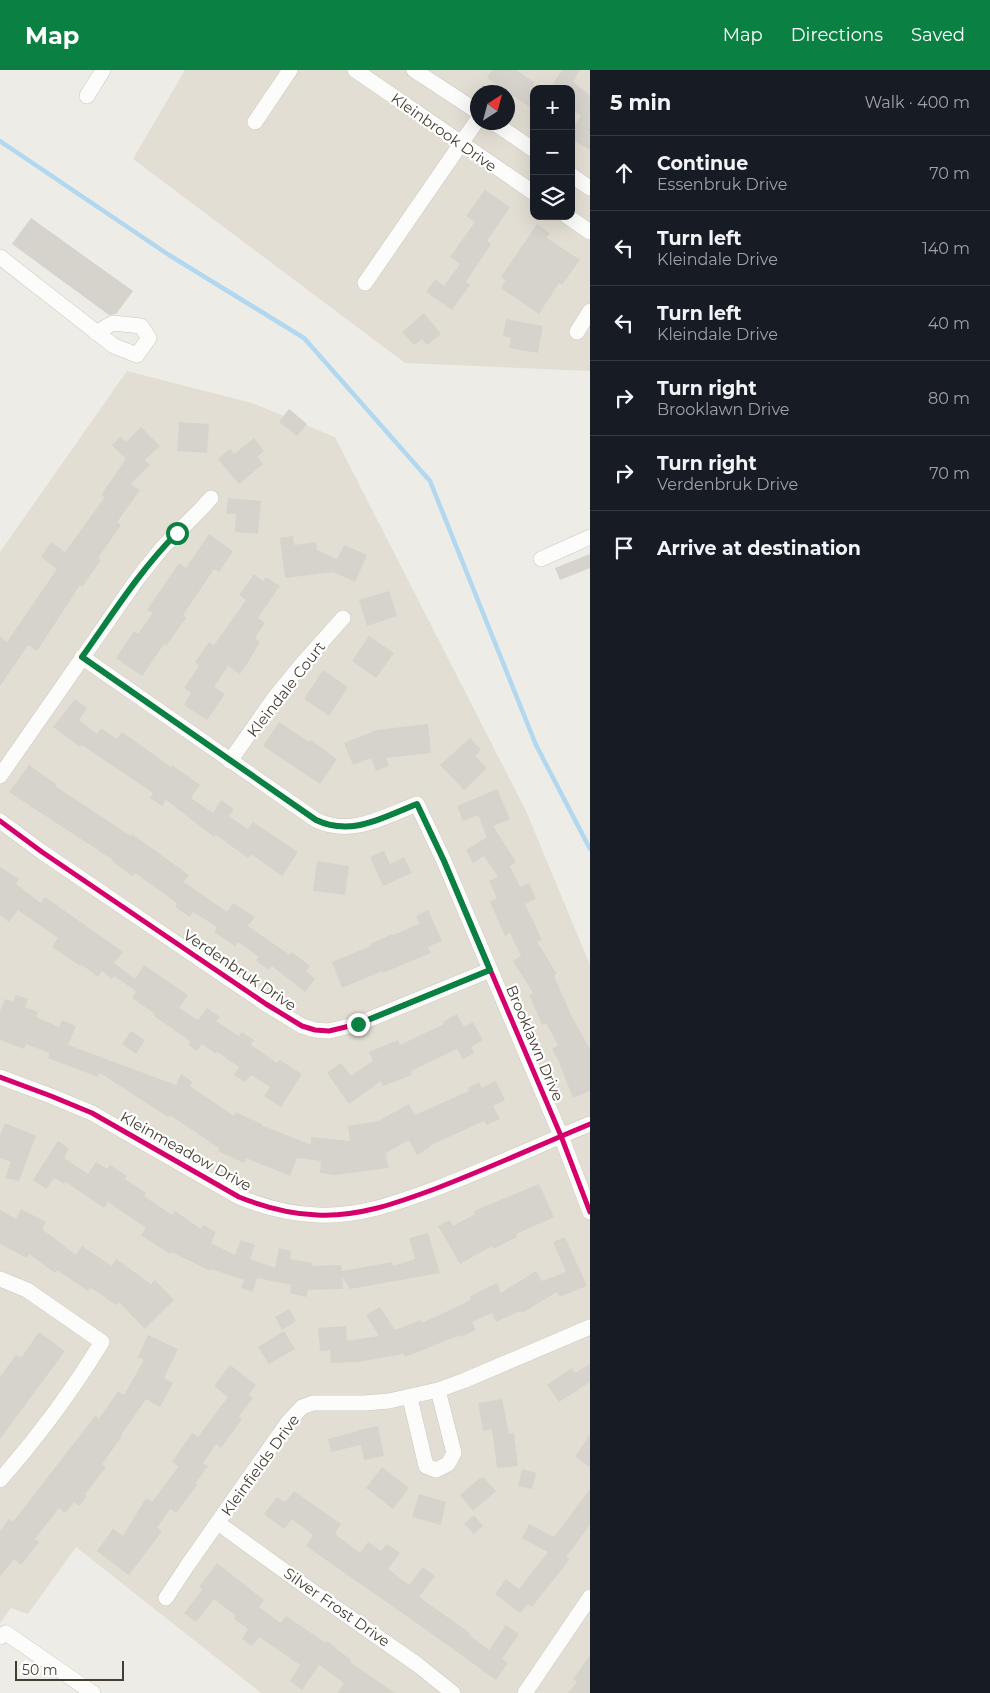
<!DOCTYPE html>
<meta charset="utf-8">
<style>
body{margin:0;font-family:Montserrat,sans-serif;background:#20242c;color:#f1f3f6}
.controls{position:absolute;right:15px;top:15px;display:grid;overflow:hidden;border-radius:10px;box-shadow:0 5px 20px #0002}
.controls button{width:45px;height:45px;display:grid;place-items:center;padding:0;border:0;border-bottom:1px solid #363941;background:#171b24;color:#f1f3f6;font:25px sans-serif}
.compass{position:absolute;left:470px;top:15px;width:45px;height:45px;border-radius:50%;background:#171b24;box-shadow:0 5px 20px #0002;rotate:36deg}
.scale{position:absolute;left:15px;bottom:12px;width:109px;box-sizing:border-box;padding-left:5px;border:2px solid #443d32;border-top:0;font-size:14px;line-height:18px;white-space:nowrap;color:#443d32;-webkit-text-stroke:4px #fff;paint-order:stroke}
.stop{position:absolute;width:15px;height:15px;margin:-11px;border:4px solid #0b8043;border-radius:50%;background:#fff}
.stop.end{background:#0b8043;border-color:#fff;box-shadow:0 1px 5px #0008}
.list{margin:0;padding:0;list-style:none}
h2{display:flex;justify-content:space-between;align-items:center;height:65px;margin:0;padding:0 20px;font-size:21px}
h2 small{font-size:16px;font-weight:400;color:#9ea1a6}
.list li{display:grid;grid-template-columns:32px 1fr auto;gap:15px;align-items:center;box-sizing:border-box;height:75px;padding:0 20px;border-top:1px solid #363941}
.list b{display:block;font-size:19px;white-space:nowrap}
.list p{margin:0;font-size:16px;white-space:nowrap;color:#9ea1a6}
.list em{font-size:16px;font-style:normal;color:#9ea1a6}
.icon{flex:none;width:28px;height:28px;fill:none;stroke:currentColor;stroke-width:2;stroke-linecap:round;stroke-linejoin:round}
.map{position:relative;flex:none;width:590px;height:1623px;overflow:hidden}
header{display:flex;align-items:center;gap:30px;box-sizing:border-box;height:70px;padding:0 25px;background:#0b8043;color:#fff}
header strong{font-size:24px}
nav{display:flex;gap:28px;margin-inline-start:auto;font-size:18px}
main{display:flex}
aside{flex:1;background:#171b24}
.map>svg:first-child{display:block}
</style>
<header>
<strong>Map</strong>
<nav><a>Map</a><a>Directions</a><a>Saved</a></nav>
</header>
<main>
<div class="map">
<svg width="590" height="1623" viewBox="0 0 590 1623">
<rect width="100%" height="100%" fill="#eeece6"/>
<!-- residential -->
<g fill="#e3ded3" fill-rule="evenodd">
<path d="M185,0h405v301l-185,-8 -272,-204zM534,19h37v127h-37zM478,22h30v30h-30z"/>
<path d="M127,301l125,32 83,34 191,374 64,154v728h-329l-185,-146 -48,67 -17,-6 -11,15v-1071z"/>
</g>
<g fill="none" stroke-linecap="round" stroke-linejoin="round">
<!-- stream -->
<path stroke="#b2d8f0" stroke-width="4.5" d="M0,71l169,114 135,83 126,143 106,264 54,104"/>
</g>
<!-- building -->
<g fill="#d6d3cd">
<path d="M492,0h24l18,12v28l-47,-32z"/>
<path d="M562,0h18l-7,12 17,13v55l-19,-11v-9l10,-14 -10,-8v-19h-21z"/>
<path d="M485,120l25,17 -23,34 4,3 -25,38 4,3 -18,25 -26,-18 9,-13 9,7 16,-22 -10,-7 25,-35 -9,-6z"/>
<path d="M31,148l102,73 -17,23 -7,1 -97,-71z"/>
<path d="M537,154l13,9 -3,5 33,22 -18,25 -3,-2 -20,31 -38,-26 5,-8 -5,-3z"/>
<path d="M424,243l17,21 -14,11 -5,-6 -8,6 -12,-13z"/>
<path d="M506,249l37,7 -5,27 -29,-5 2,-10 -8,-2z"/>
<path d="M289,339l18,15 -10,12 -18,-14z"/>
<path d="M179,352l30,2 -2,29 -30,-2z"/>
<path d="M141,357l19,19 -15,14 5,5 -20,19 10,6 -23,32 4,3 -23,33 3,2 -19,27 -2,-2 -43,66 -9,-6 -28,41v-50l7,6 50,-73 -16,-12 10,-15 14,10 40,-55 -4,-2 25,-36 -14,-14 8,-8 6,5z"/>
<path d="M254,368l10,13 -7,6 6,7 -24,20 -21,-25 12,-10 4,5z"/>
<path d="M228,428l33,3 -3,33 -23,-2 1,-18h-10z"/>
<path d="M209,464l24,17 -14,21 -5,-3 -31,46 3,3 -20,28 -2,-2 -22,32 -26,-18 18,-27 4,3 15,-21 -6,-3 32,-47 7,5z"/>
<path d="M293,466l1,9 22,-3 1,8 20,9 7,-14 23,10 -12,27 -22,-10 -48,6 -5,-40z"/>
<path d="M590,484v14l-30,12 -5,-12z"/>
<path d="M254,504l9,7 3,-4 14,9 -22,32 7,5 -10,15 5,4 -11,19 -9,13 -12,-8 -14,21 11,7 -18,26 -23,-15 7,-12 -7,-5 15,-22 -4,-4 14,-20 5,3 32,-45 -7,-5z"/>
<path d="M389,521l8,25 -30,10 -8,-26z"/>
<path d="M369,566l25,17 -18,25 -24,-17z"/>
<path d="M323,600l25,17 -19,29 -25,-17z"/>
<path d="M75,629l12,9 -8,12 18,14 4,-6 16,11 5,-7 49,35 1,-2 28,20 -9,13 22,15 8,-13 13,9 -5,7 19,13 5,-7 45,30 -16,24 -31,-22 -3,4 -32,-23 -2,2 -48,-37 -4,6 -12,-8 3,-5 -71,-48 -2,2 -27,-20z"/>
<path d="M279,652l30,20 2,-2 26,19 -17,25 -57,-38z"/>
<path d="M428,654l3,29 -45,5 3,8 -13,5 -5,-13 -18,7 -9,-22 33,-13z"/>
<path d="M470,668l11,12 -6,6 12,12 -23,22 -24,-25z"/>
<path d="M29,695l27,19 -1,2 76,50 1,-2 57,41 -5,7 43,30 6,-9 22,14 -7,9 42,29 2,-3 18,14 -4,5 9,8 -10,13 -33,-26 -3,4 -13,-9 3,-4 -21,-15 -3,4 -21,-14 3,-5 -24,-15 -3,5 -15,-10 2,-4 -42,-30 -3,3 -20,-15 1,-1 -104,-68z"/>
<path d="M497,719l13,30 -17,7 23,36 -6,4 10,21 9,-4 7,16 -11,5 17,36 -5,2 20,32 -3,2 17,39 19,34v42l-17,7 -15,-38 -6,-11 6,-4 -12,-22 -4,2 -13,-30 4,-2 -20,-32 8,-5 -11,-23 -5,3 -15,-34 7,-4 -8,-17 9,-4 -14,-21 -11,7 -7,-13 21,-13 -9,-22 -15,6 -6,-15z"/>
<path d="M384,781l6,13 14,-7 8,16 -29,13 -13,-29z"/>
<path d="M317,791l32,5 -4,29 -32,-4z"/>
<path d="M0,797l19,12 -3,5 25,19 4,-6 78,55 -9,11 21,16 9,-14 44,30 -9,13 19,12 9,-12 13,9 -4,4 23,15 3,-4 12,8 -3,5 26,18 3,-3 22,14 -21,33 -17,-11 6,-9 -19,-12 -6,7 -11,-7 5,-8 -22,-15 -1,2 -14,-10 -5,7 -9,-6 2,-4 -36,-25 1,-2 -23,-16 4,-7 -22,-15 -2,3 -10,-8 -4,6 -17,-13 -1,2 -28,-19 6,-9 -40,-28 -9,12 -9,-7z"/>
<path d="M428,840l14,31 -14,6 3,6 -48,20 -1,-2 -40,17 -10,-26 39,-16 -1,-2 22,-10 1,1 26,-11 -3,-8z"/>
<path d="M16,925l12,4 -3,8 13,5 -2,5 23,10 3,-7 14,6 -8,19 108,40 5,-11 12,8 -3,4 44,30 2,-4 26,12 -1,1 50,20v-8l39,4 -2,-15 30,-5 31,-17 6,11 54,-24 -1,-3 11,-6 3,6 14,-7 9,19 -12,6 7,13 -14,6 -2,-4 -55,25 1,1 -13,8 -8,-15 -23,13 2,15 -53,7 -15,-2 1,-12 -24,-3 -7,18 -44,-18 -2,5 -26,-12 1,-3 -49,-33 -2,2 -68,-44 -2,4 -42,-16 -8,-3 2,-5 -24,-9 -2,5 -24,-9v-29l5,-12 8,3z"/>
<path d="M457,944l7,13 9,-5 10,18 -12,7 3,6 -11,6 -6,-10 -46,22 1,4 -29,11 -2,-5 -32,23 -22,-31 14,-10 10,13 22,-15 -4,-9 29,-12 2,5 44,-21 -1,-2z"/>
<path d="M131,961l14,9 -9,14 -14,-10z"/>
<path d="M5,1053l31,13 -17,45 -14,-3 6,-16 -11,-4v-22z"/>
<path d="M58,1071l11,8 -5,9 24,16 8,-12 11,7 3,-4 17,11 -2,3 21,14 -2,3 28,19 3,-4 26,18 2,-4 13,7 -5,11 24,12 6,-15 14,5 -5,14 25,9 4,-20 12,3 -1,8 23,4 -1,3 29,-1 1,6 50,-9 1,4 22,-7 -6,-21 19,-5 12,40 -90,16 -8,-12 1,12 -35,1 -2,7 -16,-4 1,-8 -34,-7 -4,14 -12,-4 3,-8 -33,-11v2l-40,-19 -1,2 -29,-19 5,-7 -38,-26 -4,6 -38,-26 -2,2 -10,-6 -8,11 -13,-9z"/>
<path d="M539,1114l15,33 -38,17 1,3 -24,12 -1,-3 -32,18 -22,-38 12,-6 3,6 22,-12 -1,-3z"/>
<path d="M21,1139l25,13 -4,7 34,26 6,-9 30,20 4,-7 35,25 4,-4 19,20 -29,29 -26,-27 -3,3 -26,-18 -2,4 -31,-21 -2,3 -26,-19 -2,4 -27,-14v-34l16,9z"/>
<path d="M565,1167l22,49 -28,11 -2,-5 -35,21 -2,-2 -24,11 -4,-9 -20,9 4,8 -15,7 -1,-2 -55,22 -1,-3 -47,8 -26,1 -1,-13 -10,1 -2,-23 28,-2 1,15 32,-5 -13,-21 14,-8 15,23 26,-10 1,3 49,-23 -1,-4 27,-13 4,10 35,-22 6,10 24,-9 -13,-30z"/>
<path d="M289,1239l7,12 -14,9 -7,-13z"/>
<path d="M284,1261l11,18 -26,15 -11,-17z"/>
<path d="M39,1262l26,19 -65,88v-62l16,-22 5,3z"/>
<path d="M148,1265l30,14 -14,29 9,5 -13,24 -14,-8 -25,36 1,1 -20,28 4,3 -21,27 2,2 -8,10 -5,-4 -9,11 -6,-5 -24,31 4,3 -18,23 -7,-6 -14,17v-45l9,-12 4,3 82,-106 4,3 19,-28 6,4 20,-35 -6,-3z"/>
<path d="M590,1294v18l-31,20 -12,-17 25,-17 3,5z"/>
<path d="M230,1295l26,20 -7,10 4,3 -14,18 3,3 -21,29 -5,-4 -13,19 5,3 -13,18 2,1 -21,28 -6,-4 -13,19 5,3 -33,44 -32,-24 16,-22 10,7 23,-38 6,4 27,-36 -7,-4 20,-29 6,4 30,-40 -14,-11z"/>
<path d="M502,1329l7,35 5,-1 4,33 -21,2 -5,-39 -9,2 -5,-28z"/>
<path d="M378,1356l6,30 -20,4 -3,-15 -30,7 -3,-13 30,-8v-1z"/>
<path d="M590,1364v33l-15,-10z"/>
<path d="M382,1397l27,21 -16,21 -27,-21z"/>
<path d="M522,1399l14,4 -4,16 -14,-3z"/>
<path d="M480,1408h4l12,13 -23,20 -13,-16z"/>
<path d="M590,1419v36l-24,32 4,2 -38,48 -4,-3 -8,9 -25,-19 11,-15 13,10 29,-37 -26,-14 7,-14 25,13z"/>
<path d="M294,1421l47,33 -6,10 25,19 8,-11 13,9 6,-7 13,9 -12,16 21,16 14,-18 12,9 -16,21 51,36 -1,2 20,15 17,-25 13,9 -17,25 6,4 -12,17 -71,-51 -119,-83 7,-11 -21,-16 -8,10 -20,-15 13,-17 8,5z"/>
<path d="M419,1424l27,8 -5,23 -29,-8z"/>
<path d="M474,1445l9,11 -9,8 -10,-10z"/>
<path d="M217,1493l47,37 -5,7 22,16 5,-7 40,27 1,-2 24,19 -1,2 45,31h-58l7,-10 -25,-18 -17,25 -12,-9 10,-16 -41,-28 -7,9 -10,-7 6,-10 -14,-10 2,-3 -22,-17 -18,23 -12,-9 18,-23 -3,-3z"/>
<path d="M590,1585v38h-22l9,-11 -4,-3z"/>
</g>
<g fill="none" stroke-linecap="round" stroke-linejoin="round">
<!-- minor casing -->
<g stroke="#cbc8c2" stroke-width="16">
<g id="minor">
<path d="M355,0l179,123"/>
<path d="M414,0l64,42"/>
<path d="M87,26l16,-26"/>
<path d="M255,52l35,-52"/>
<path d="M493,52l41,28"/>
<path d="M571,105l19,13"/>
<path d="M567,146l23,16"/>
<path d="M0,187l114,89 23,9 12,-17 -8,-12 -28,-3 -17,10"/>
<path d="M365,213l113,-164"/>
<path d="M577,262l13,-21"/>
<path d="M541,489l49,-22"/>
<path d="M82,587l234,163c35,17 67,-3 101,-16l27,57 117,275 29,76"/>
<path d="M230,691l45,-64 27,-33 41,-46"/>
<path d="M0,706l138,-198 24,-30 39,-39 10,-11"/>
<path d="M0,751l42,31 224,152 36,22 13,4 14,1 29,-7 132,-54"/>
<path d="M0,1007l51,19 41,17 147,84c25,10 50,17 78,18 40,2 77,-11 115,-25 53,-20 105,-44 158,-66"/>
<path d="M0,1209l27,11 75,52c-30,49 -64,95 -102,138"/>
<path d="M410,1328l16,68 10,4 12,-6 6,-11 -16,-63"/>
<path d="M218,1453l94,68 106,74 35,28"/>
<path d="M166,1528l21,-32 101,-144 14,-15 11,-4h52l24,-2 49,-11 25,-9 127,-54"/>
<path d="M0,1567l6,-4 87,60"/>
<path d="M525,1623l65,-96"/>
</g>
</g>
<!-- minor -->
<use href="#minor" stroke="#fcfcfb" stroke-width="15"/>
<!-- cycleway casing -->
<g stroke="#fff" stroke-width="8">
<g id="cycleway">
<path d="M82,587l234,163c35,17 67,-3 101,-16l27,57 117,275 29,76"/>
<path d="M0,751l42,31 224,152 36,22 13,4 14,1 29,-7 132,-54"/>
<path d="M0,1007l51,19 41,17 147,84c25,10 50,17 78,18 40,2 77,-11 115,-25 53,-20 105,-44 158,-66"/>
</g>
</g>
<!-- cycleway -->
<use href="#cycleway" stroke="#d6006c" stroke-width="5"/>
</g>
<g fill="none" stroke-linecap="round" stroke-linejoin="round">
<!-- route -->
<path stroke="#0b8043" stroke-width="6" d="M177,463c-37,37 -65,82 -95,124l234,163c36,17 67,-3 101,-16l27,57 46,109 -132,54"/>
</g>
<g text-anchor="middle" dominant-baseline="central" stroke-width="4.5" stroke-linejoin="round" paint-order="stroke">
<!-- street labels -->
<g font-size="15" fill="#443d32" stroke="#fff">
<text transform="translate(444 62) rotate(35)">Kleinbrook Drive</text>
<text transform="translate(286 619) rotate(-52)">Kleindale Court</text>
<text transform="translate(240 900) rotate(34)">Verdenbruk Drive</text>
<text transform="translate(535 973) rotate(67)">Brooklawn Drive</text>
<text transform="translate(186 1081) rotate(29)">Kleinmeadow Drive</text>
<text transform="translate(260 1395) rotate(-54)">Kleinfields Drive</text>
<text transform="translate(337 1537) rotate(35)">Silver Frost Drive</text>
</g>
</g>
</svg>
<div class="controls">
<button>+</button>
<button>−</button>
<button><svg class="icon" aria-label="layers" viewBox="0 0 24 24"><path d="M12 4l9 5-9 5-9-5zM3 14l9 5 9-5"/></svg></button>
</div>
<svg class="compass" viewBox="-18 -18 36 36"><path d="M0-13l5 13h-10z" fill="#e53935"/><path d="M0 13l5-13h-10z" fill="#9ea1a6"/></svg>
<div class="scale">50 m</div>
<div class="stop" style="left:177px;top:463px"></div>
<div class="stop end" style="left:358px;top:954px"></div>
</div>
<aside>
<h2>5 min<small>Walk · 400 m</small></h2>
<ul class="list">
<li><svg class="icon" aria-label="ahead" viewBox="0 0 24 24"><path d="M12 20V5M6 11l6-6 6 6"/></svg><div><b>Continue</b><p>Essenbruk Drive</p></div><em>70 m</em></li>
<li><svg class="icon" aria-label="left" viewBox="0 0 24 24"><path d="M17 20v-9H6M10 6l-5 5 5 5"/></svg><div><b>Turn left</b><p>Kleindale Drive</p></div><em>140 m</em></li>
<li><svg class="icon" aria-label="left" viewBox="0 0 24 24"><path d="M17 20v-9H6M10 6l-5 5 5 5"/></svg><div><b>Turn left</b><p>Kleindale Drive</p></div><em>40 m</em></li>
<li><svg class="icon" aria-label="right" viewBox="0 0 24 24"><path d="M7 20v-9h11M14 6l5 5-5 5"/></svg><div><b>Turn right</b><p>Brooklawn Drive</p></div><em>80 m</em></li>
<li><svg class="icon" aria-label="right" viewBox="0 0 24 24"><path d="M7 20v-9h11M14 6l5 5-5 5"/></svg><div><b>Turn right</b><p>Verdenbruk Drive</p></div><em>70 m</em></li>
<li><svg class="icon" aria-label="arrive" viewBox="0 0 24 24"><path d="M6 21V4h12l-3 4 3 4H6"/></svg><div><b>Arrive at destination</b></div></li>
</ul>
</aside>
</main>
